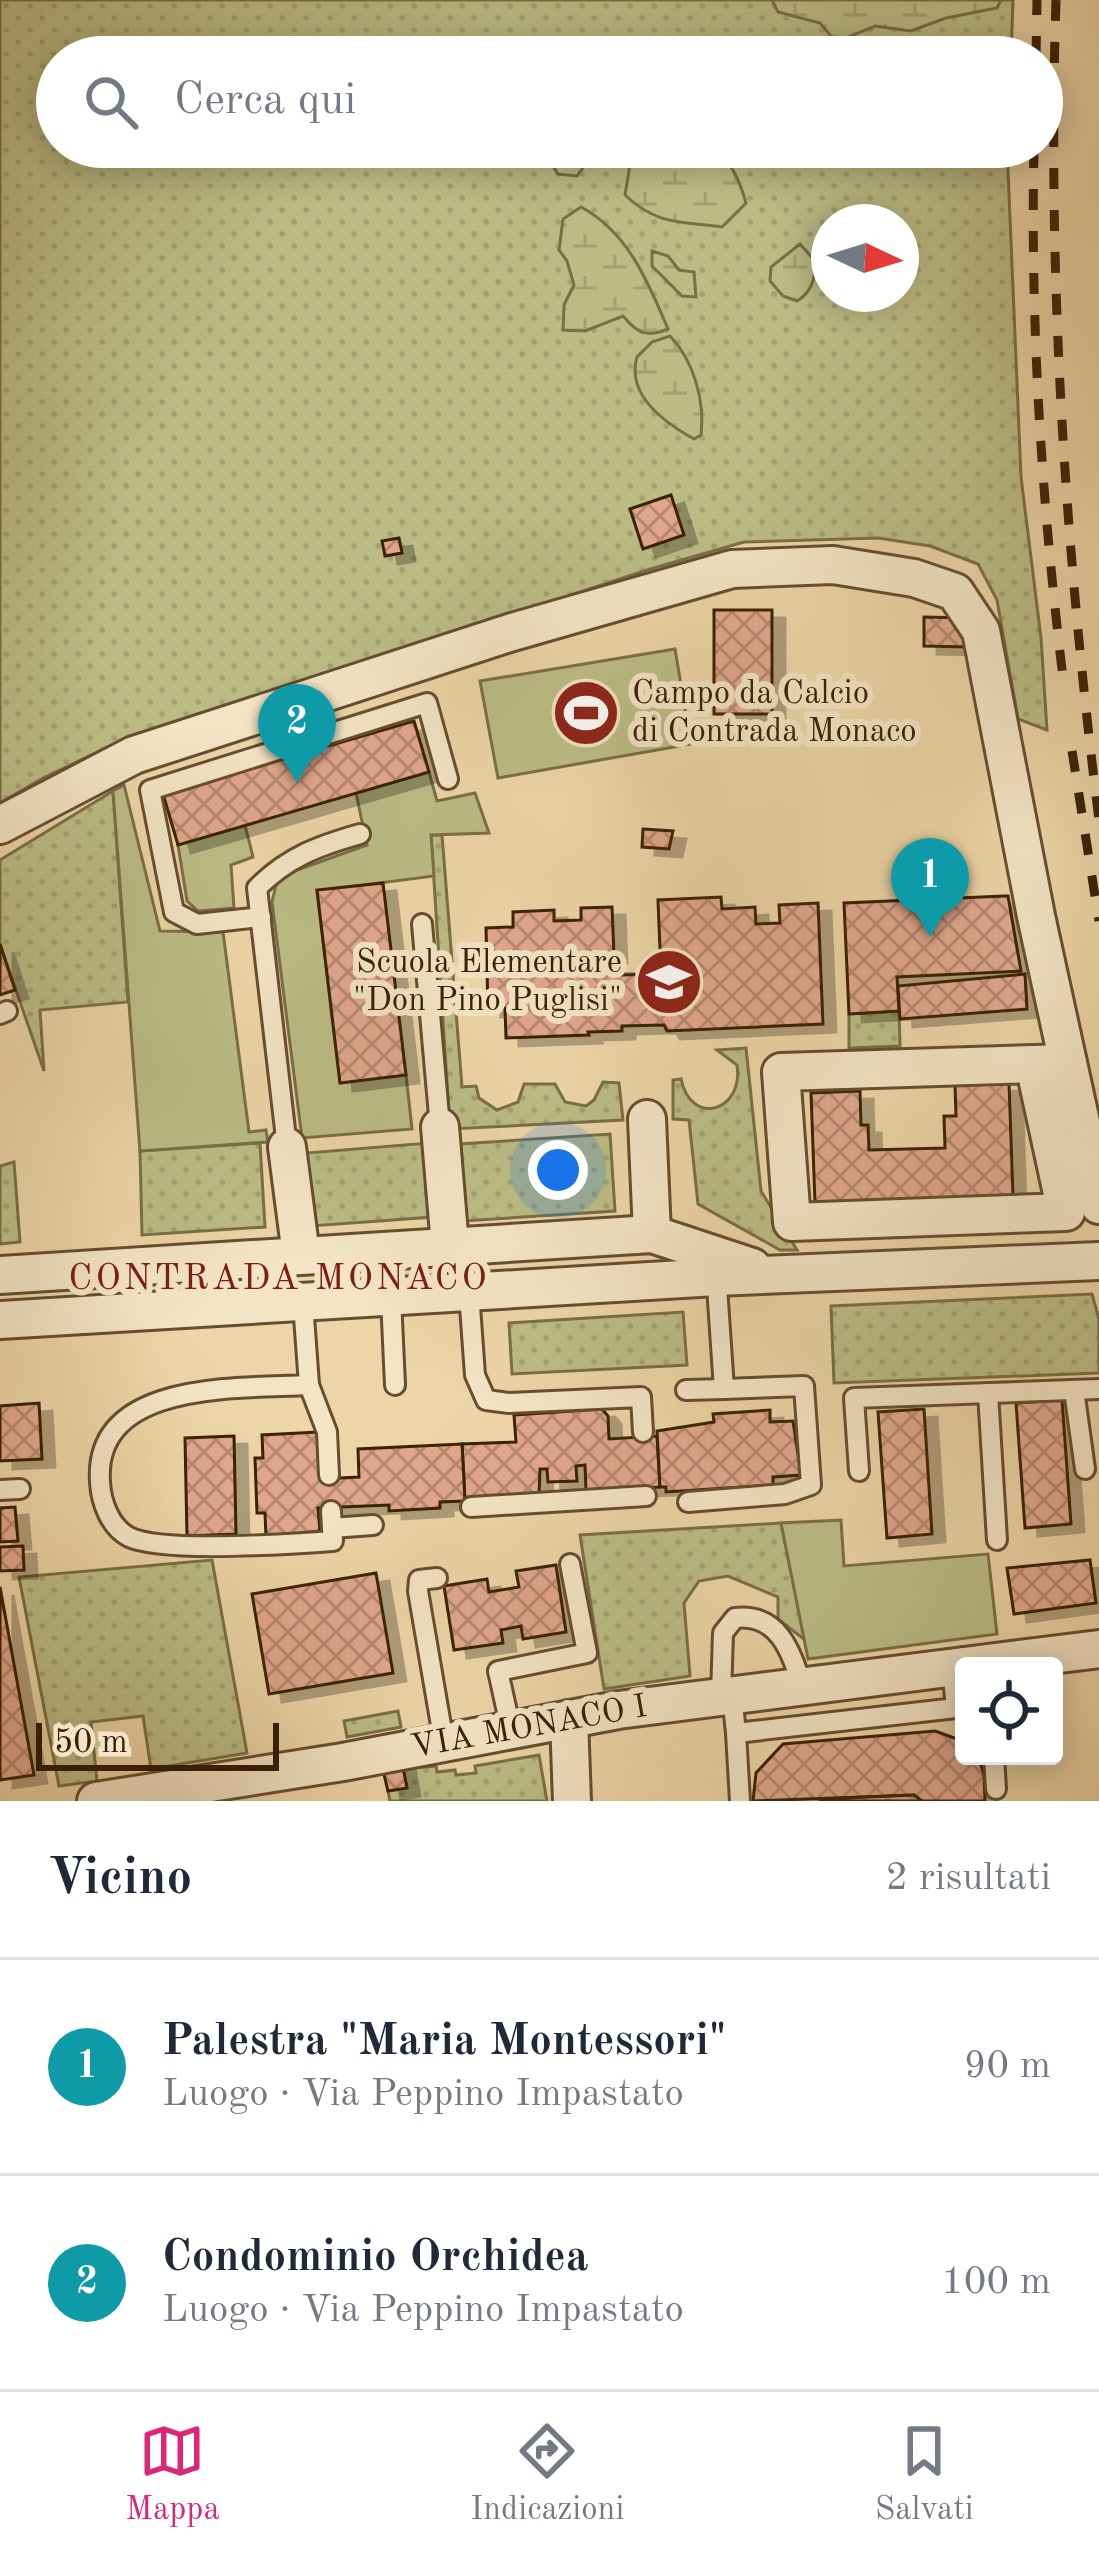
<!DOCTYPE html>
<html lang="it">
<meta charset="utf-8">
<style>
body{margin:0;font-family:"Old Standard TT",serif;background:#f6f6f7;color:#1f2937}
.controls{position:absolute;right:36px;bottom:36px;display:grid;overflow:hidden;border-radius:12px;box-shadow:0 6px 30px #0003}
.controls button{width:108px;height:108px;display:grid;place-items:center;padding:0;border:0;border-bottom:3px solid #e0e1e3;background:#fff;color:#1f2937;font:60px sans-serif}
.compass{position:absolute;left:811px;top:204px;width:108px;height:108px;border-radius:50%;background:#fff;box-shadow:0 6px 30px #0003;rotate:94deg}
.scale{position:absolute;left:36px;bottom:30px;width:243px;box-sizing:border-box;padding-left:12px;border:6px solid #3a2006;border-top:0;font-size:33px;line-height:42px;white-space:nowrap;color:#3a2006;-webkit-text-stroke:9px #f3e4c5;paint-order:stroke}
.you{position:absolute;left:558px;top:1170px;width:42px;height:42px;margin:-30px;border:9px solid #fff;border-radius:50%;background:#1a73e8;box-shadow:0 0 0 18px #1a73e833}
.badge{display:grid;place-items:center;width:78px;height:78px;border-radius:50%;background:#db2777;color:#fff;font-size:39px;font-weight:700}
.pin{position:absolute;translate:-50% -99px;filter:drop-shadow(0 3px 6px #0008)}
.pin::after{content:'';position:absolute;top:63px;width:42px;height:36px;background:inherit;clip-path:polygon(0 0,100% 0,50% 100%)}
.list{margin:0;padding:0;list-style:none}
h2{display:flex;justify-content:space-between;align-items:center;height:156px;margin:0;padding:0 48px;font-size:51px}
h2 small{font-size:39px;font-weight:400;color:#747a83}
.list li{display:grid;grid-template-columns:78px 1fr auto;gap:36px;align-items:center;box-sizing:border-box;height:216px;padding:0 48px;border-top:3px solid #e0e1e3}
.list b{display:block;font-size:45px;white-space:nowrap}
.list p{margin:0;font-size:39px;white-space:nowrap;color:#747a83}
.list em{font-size:39px;font-style:normal;color:#747a83}
.icon{flex:none;width:66px;height:66px;fill:none;stroke:currentColor;stroke-width:2;stroke-linecap:round;stroke-linejoin:round}
.map{position:relative;flex:none;width:1099px;height:1801px;overflow:hidden}
.search{position:absolute;background:#fff;box-shadow:0 6px 30px #0003;left:36px;right:36px;top:36px;height:132px;display:flex;align-items:center;gap:30px;box-sizing:border-box;padding:0 42px;border-radius:66px;color:#747a83;font-size:45px}
.sheet{height:588px;background:#fff}
nav{display:flex;justify-content:space-around;align-items:center;box-sizing:border-box;height:168px;border-top:3px solid #e0e1e3;background:#fff;font-size:33px;color:#747a83}
nav a{display:grid;justify-items:center;gap:6px}
nav .on{color:#db2777}
.map>svg:first-child{display:block}
</style>
<div class="map">
<svg width="1099" height="1801" viewBox="0 0 1099 1801">
<defs>
<pattern id="grass-dots" width="8" height="8" patternUnits="userSpaceOnUse" patternTransform="scale(3)"><rect width="8" height="8" fill="#bbbc84"/><path d="M2 2h.1M6 6h.1" fill="none" stroke="#a2a170" stroke-width="1.8" stroke-linecap="round"/></pattern>
<pattern id="wetland-marsh" width="20" height="14" patternUnits="userSpaceOnUse" patternTransform="scale(3)"><rect width="20" height="14" fill="#bbbc84"/><path d="M1 5h8M5 5V1M11 12h8M15 12V8" fill="none" stroke="#a2a170"/></pattern>
<pattern id="building-cross-hatch" width="8" height="8" patternUnits="userSpaceOnUse" patternTransform="scale(3)"><rect width="8" height="8" fill="#e1a78d"/><path d="M0 0l8 8M0 8l8-8" fill="none" stroke="#b78871"/></pattern>
<filter id="shadow"><feDropShadow dx="13" dy="8" stdDeviation="0" flood-color="#0004"/></filter>
</defs>
<rect width="100%" height="100%" fill="#ecd5a6"/>
<filter id="stains"><feTurbulence type="fractalNoise" baseFrequency=".00167" numOctaves="4"/><feColorMatrix values="0 0 0 0 .2 0 0 0 0 .09 0 0 0 0 .02 0 0 0 .5 -.17"/></filter>
<radialGradient id="worn" r=".72"><stop offset=".6" stop-color="#630" stop-opacity="0"/><stop offset="1" stop-color="#630" stop-opacity=".3"/></radialGradient>
<!-- grass -->
<g fill="url(#grass-dots)" stroke="#7a6e45" stroke-width="3" fill-rule="evenodd">
<path d="M0,0h1013l-2,57h-954v90h950l14,330 20,161 6,92 -29,-11 -21,-119 -19,-36 -48,-18 -52,-8 -134,4 -97,28 -541,178 -63,30 -43,25zM829,222h72v72h-72z"/>
<path d="M113,791l15,211 -88,8 4,61 -44,-127v-84z"/>
<path d="M431,835h11l20,252 14,-1 3,12 18,12 21,-8 6,-18h31l10,18 21,4 8,-6 9,-18 16,1 4,37 -173,9z"/>
<path d="M899,1011l1,35 -51,2v-34z"/>
<path d="M746,1048l15,143 36,59h-17l-82,-46 -9,-84 -16,-1v-39l8,-1c10,48 63,33 56,-14l-20,-15z"/>
<path d="M610,1134l5,77 -151,10 -4,-77z"/>
<path d="M260,1143l5,84 -123,8 -2,-84z"/>
<path d="M428,1143l5,74 -122,9 -5,-73z"/>
<path d="M14,1162l6,80 -20,2v-78z"/>
<path d="M1092,1294l7,25v54l-265,10 -3,-77z"/>
<path d="M683,1312l4,53 -175,9 -3,-51z"/>
<path d="M781,1523l24,117 -27,-21v-22l-50,-21 -29,5 -15,22 6,73 -86,13 -24,-154z"/>
<path d="M212,1560l35,193 -96,16 -8,-53 -52,6 6,59 -38,5 -40,-209z"/>
<path d="M398,1711l3,16 -54,10 -3,-16z"/>
<path d="M539,1755l8,46h-157l-2,-10 19,-4 -4,-18 33,-3 1,6 18,-2 1,5 20,-2 -1,-7z"/>
</g>
<!-- wetland -->
<g fill="url(#wetland-marsh)" stroke="#7a6e45" stroke-width="3">
<path d="M772,0h229l-4,8 -51,10 -35,13 -36,-5 -39,16 -16,-19 -42,-11z"/>
<path d="M541,147h57l-21,29 -19,-2z"/>
<path d="M653,147c56,0 76,-4 93,56l-24,24c-41,-6 -64,-1 -97,-32l6,-36z"/>
<path d="M581,207c47,25 67,75 87,122 -22,9 -31,4 -45,-13l-38,15 -22,-1 1,-25 10,-20 -7,-24 -8,-11 4,-31z"/>
<path d="M800,244l15,17c0,17 -2,30 -18,40l-14,-5 -13,-15 1,-14z"/>
<path d="M652,251l16,5 11,14 15,2 2,25 -14,-1 -30,-30z"/>
<path d="M670,336c24,25 35,65 31,99l-7,4c-29,-16 -68,-44 -57,-82l15,-15z"/>
</g>
<!-- green -->
<g fill="#bbbc84" stroke="#7a6e45" stroke-width="3">
<path d="M675,649l16,95 -193,34 -18,-97z"/>
<path d="M429,772l8,29 38,-8 14,40 -58,2 3,41 -117,15 23,191 66,-7 6,54 -110,9 -30,-236 4,-17 10,-11 81,-29 -11,-52z"/>
<path d="M124,785l36,146 63,1 26,200 17,-2 2,12 -128,9 -27,-360z"/>
<path d="M245,825l8,32 -22,8 3,43 -36,3 -11,-10 -9,-56z"/>
<path d="M841,1520l3,46 144,-12 9,80 -189,25 -27,-136z"/>
</g>
<!-- building -->
<g fill="url(#building-cross-hatch)" stroke="#3a2006" stroke-width="3" filter="url(#shadow)">
<path d="M671,495l13,40 -41,14 -13,-40z"/>
<path d="M399,538l3,15 -17,3 -3,-15z"/>
<rect x="714" y="610" width="58" height="104"/>
<path d="M924,617l44,1v29l-44,-1z"/>
<path d="M414,721l15,51 -251,73 -15,-51z"/>
<path d="M643,829l30,2 -4,18 -27,-2z"/>
<path d="M383,883l23,192 -66,8 -23,-193z"/>
<path d="M1004,896h4l13,75 -124,6 2,34 -50,3 -5,-111z"/>
<path d="M721,897l1,12 33,-2 1,17 24,-1 -1,-18 39,-2 5,121 -156,7 -3,-6 -42,1v5l-34,1 1,3 -83,3 -1,-30 -17,1 -2,-81 27,-1v-15l41,-2v11l27,-1v-12l31,-1 2,48h-7v11l13,-1v10l41,-1 -3,-74z"/>
<path d="M0,944l15,46 -15,5z"/>
<path d="M1025,974l2,35 -127,10 -2,-33z"/>
<path d="M1009,1083l4,113 -198,7 -4,-110 49,-2 1,34h7l1,25 76,-2 -1,-32h12l-1,-31z"/>
<path d="M1062,1400l9,124 -46,4 -9,-125z"/>
<path d="M39,1403l3,56 -42,2v-55z"/>
<path d="M602,1409l6,7 1,23 48,-3 3,51 -74,4 -1,-26 -9,1 1,15 -29,1 -1,-13h-7l-1,26 -74,6 -3,-57 54,-2 -2,-27z"/>
<path d="M924,1409l8,125 -45,4 -9,-126z"/>
<path d="M770,1410v12l23,-1 8,54 -28,2v8l-107,7v-5h-6l-3,-56 57,-9 -1,-8z"/>
<path d="M318,1432l3,47 38,-2 -1,-28 104,-5 3,57 -25,1v6l-51,3v-6l-71,3 2,23 -54,6 -1,-24h-8l-2,-55h8l-1,-23z"/>
<path d="M234,1436l2,98 -49,2 -2,-98z"/>
<path d="M15,1507l3,34 -18,1v-34z"/>
<path d="M23,1546l1,24 -24,1v-24z"/>
<path d="M1090,1560l6,43 -82,11 -7,-46z"/>
<path d="M556,1565l10,67 -43,7 -2,-13 -20,4 2,13 -49,7 -10,-64 43,-7 2,13 30,-5 -3,-16z"/>
<path d="M376,1573l17,100 -124,21 -17,-100z"/>
<path d="M0,1587l34,188 -34,5z"/>
<path d="M935,1731l25,9 4,4v12l14,1 6,17 1,27h-63l-8,-6 -161,6 3,-28 27,-29z"/>
<path d="M402,1762l5,26 -19,3 -6,-25z"/>
<path d="M914,1795l8,6h-102l2,-2z"/>
</g>
<g fill="none" stroke-linecap="round" stroke-linejoin="round">
<!-- service casing -->
<g stroke="#664d2e" stroke-width="24">
<g id="service">
<path d="M261,917l-64,7 -23,-12 -24,-122 277,-87 21,76"/>
<path d="M422,924l18,203"/>
<path d="M0,1014l7,-3"/>
<path d="M287,1147l-30,-259c31,-31 61,-42 103,-54"/>
<path d="M469,1293l6,82 11,25 23,3 132,-6 2,35"/>
<path d="M391,1298l4,87"/>
<path d="M303,1303l6,82c-67,4 -216,-6 -209,97 1,20 10,45 29,55 33,16 162,7 204,4l-1,-13"/>
<path d="M309,1385l18,47 2,43"/>
<path d="M686,1390l38,-1"/>
<path d="M1074,1390l11,79"/>
<path d="M988,1393l9,147"/>
<path d="M859,1471l-5,-73 245,-9"/>
<path d="M0,1490l20,-1"/>
<path d="M688,1502l97,-8 26,-9 -7,-99 -80,3 -8,-117"/>
<path d="M471,1507l175,-11"/>
<path d="M331,1511l1,17 41,-3"/>
<path d="M437,1578l-18,2 -1,11 26,152"/>
<path d="M732,1695l4,38 220,-25 -4,-40"/>
<path d="M721,1696l2,-63 12,-15c44,-5 56,34 67,68"/>
<path d="M511,1730l-13,-59 89,-18 -17,-89"/>
<path d="M736,1733l4,68"/>
<path d="M994,1756l2,33"/>
</g>
</g>
<!-- minor casing -->
<g stroke="#664d2e" stroke-width="42">
<g id="minor">
<path d="M0,825l134,-70 375,-122 223,-64 101,-4 81,13 41,14 26,39 55,285 63,289"/>
<path d="M1034,1064l32,148 -274,10 -11,-150 253,-8 34,-1"/>
<path d="M647,1119l5,115"/>
<path d="M440,1127l10,119"/>
<path d="M287,1147l14,108"/>
<path d="M0,1275l652,-41 100,33"/>
<path d="M0,1320l716,-43 383,-16"/>
<path d="M964,1666l135,-17"/>
<path d="M569,1719l3,82"/>
<path d="M96,1801l247,-39 275,-52 346,-44"/>
</g>
</g>
<!-- service -->
<use href="#service" stroke="#f3e4c5" stroke-width="18"/>
<!-- minor -->
<use href="#minor" stroke="#f3e4c5" stroke-width="36"/>
<!-- rail -->
<g stroke="#3a2006" stroke-width="9" stroke-dasharray="21 21" stroke-linecap="butt">
<path d="M1056,0c-9,273 9,549 43,820"/>
<path d="M1036,57l1,-57"/>
<path d="M1034,147c-4,180 8,360 30,539"/>
<path d="M1072,751l27,170"/>
</g>
</g>
<!-- icons -->
<defs>
<g id="stadium-disc" transform="scale(3.45)"><circle r="9.5" fill="#8f2418" stroke="#f3e4c5"/><path d="M0-5a6.5 5 0 1 0 0 10a6.5 5 0 1 0 0-10ZM-3.5-1.8h7v3.6h-7Z" fill="#fff"/></g>
<g id="school-disc" transform="scale(3.45)"><circle r="9.5" fill="#8f2418" stroke="#f3e4c5"/><path d="M0-5L7-2L0 1L-7-2ZM-4 1L0 2.5L4 1V4Q0 6-4 4Z" fill="#fff"/></g>
</defs>
<g fill-rule="evenodd">
<use href="#stadium-disc" x="586" y="713"/>
<use href="#school-disc" x="669" y="982"/>
</g>
<g text-anchor="middle" dominant-baseline="central" stroke-width="12" stroke-linejoin="round" paint-order="stroke">
<!-- poi labels -->
<g font-size="33" fill="#3a2006" stroke="#f3e4c5" text-anchor="start">
<text x="632" y="694">Campo da Calcio<tspan x="632" dy="38">di Contrada Monaco</tspan></text>
<text x="622" y="963" text-anchor="end">Scuola Elementare<tspan x="622" dy="38">"Don Pino Puglisi"</tspan></text>
</g>
<!-- street labels -->
<g font-size="33" fill="#3a2006" stroke="#f3e4c5">
<text transform="translate(529 1728) rotate(-10)">VIA MONACO I</text>
</g>
<!-- neighbourhood labels -->
<g font-size="36" letter-spacing="3" fill="#7a1f14" stroke="#f3e4c5">
<text x="279" y="1280">CONTRADA MONACO</text>
</g>
</g>
<rect width="100%" height="100%" filter="url(#stains)"/>
<rect width="100%" height="100%" fill="url(#worn)"/>
</svg>
<div class="controls">
<button><svg class="icon" aria-label="locate" viewBox="0 0 24 24"><circle cx="12" cy="12" r="6"/><path d="M12 2v4M12 18v4M2 12h4M18 12h4"/></svg></button>
</div>
<svg class="compass" viewBox="-18 -18 36 36"><path d="M0-13l5 13h-10z" fill="#e53935"/><path d="M0 13l5-13h-10z" fill="#747a83"/></svg>
<div class="scale">50 m</div>
<div class="you"></div>
<div class="pin badge" style="left:930px;top:937px;background:#0f9aa8">1</div>
<div class="pin badge" style="left:297px;top:783px;background:#0f9aa8">2</div>
<div class="search"><svg class="icon" aria-label="search" viewBox="0 0 24 24"><circle cx="10" cy="10" r="6"/><path d="M15 15l6 6"/></svg>Cerca qui</div>
</div>
<section class="sheet">
<h2>Vicino<small>2 risultati</small></h2>
<ul class="list">
<li><span class="badge" style="background:#0f9aa8">1</span><div><b>Palestra &quot;Maria Montessori&quot;</b><p>Luogo · Via Peppino Impastato</p></div><em>90 m</em></li>
<li><span class="badge" style="background:#0f9aa8">2</span><div><b>Condominio Orchidea</b><p>Luogo · Via Peppino Impastato</p></div><em>100 m</em></li>
</ul>
</section>
<nav>
<a class="on"><svg class="icon" aria-label="map" viewBox="0 0 24 24"><path d="M3 6l6-2 6 2 6-2v14l-6 2-6-2-6 2zM9 4v14M15 6v14"/></svg>Mappa</a>
<a><svg class="icon" aria-label="directions" viewBox="0 0 24 24"><path d="M12 3l9 9-9 9-9-9zM9 14v-3h6M13 9l2 2-2 2"/></svg>Indicazioni</a>
<a><svg class="icon" aria-label="saved" viewBox="0 0 24 24"><path d="M7 4h10v16l-5-4-5 4z"/></svg>Salvati</a>
</nav>
